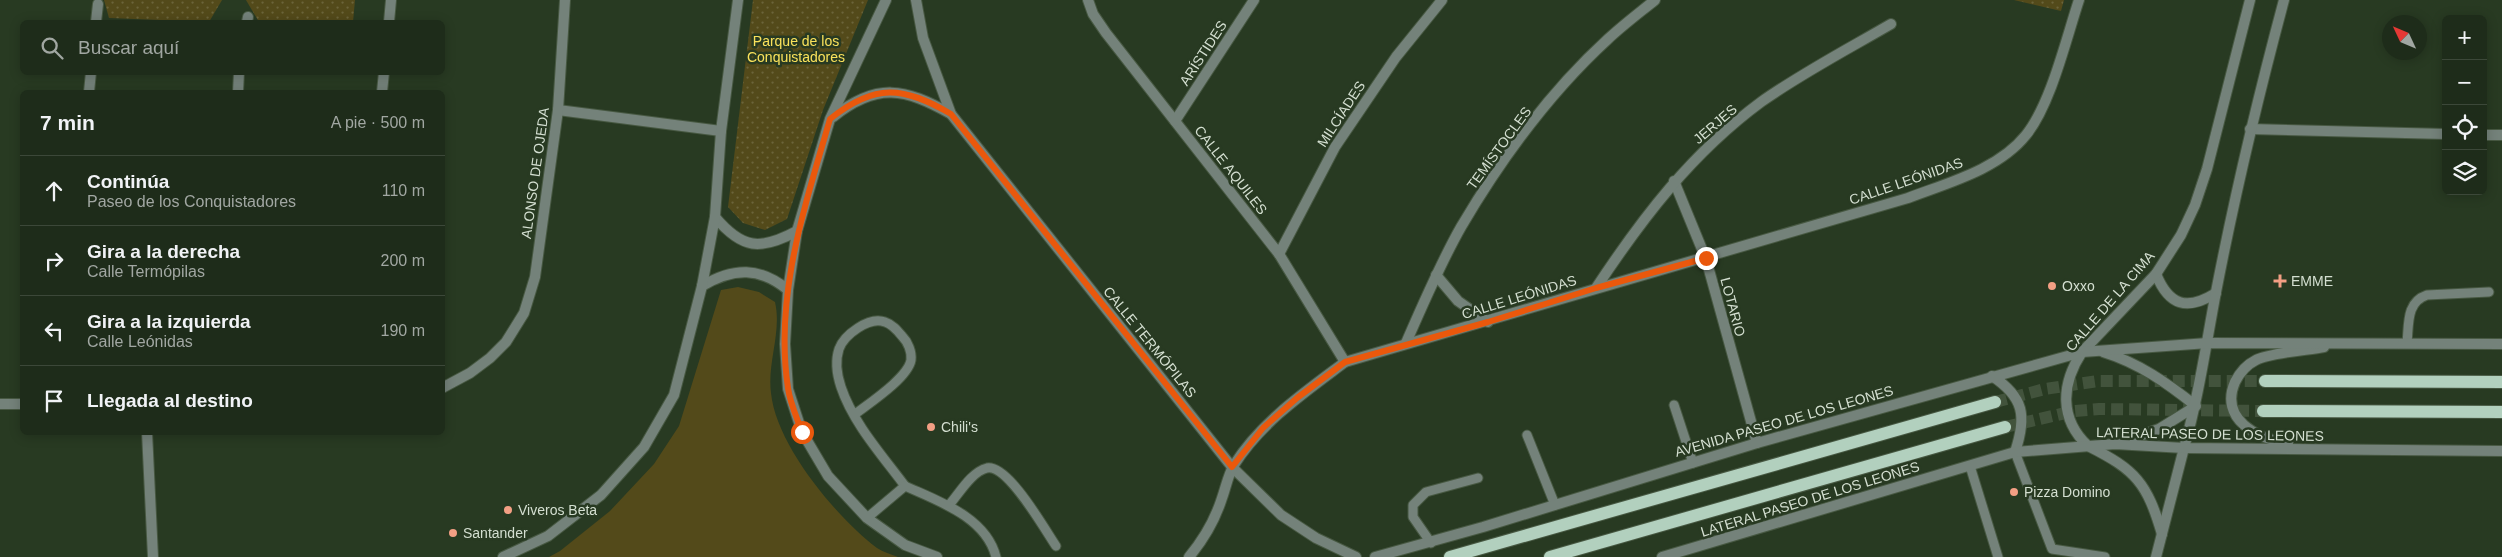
<!DOCTYPE html>
<html lang="es">
<meta charset="utf-8">
<style>
body{margin:0;font-family:Arial,sans-serif;background:#263423;color:#f1f3f6}
.controls{position:absolute;right:15px;top:15px;display:grid;overflow:hidden;border-radius:8px;box-shadow:0 2px 12px #0003}
.controls button{width:45px;height:45px;display:grid;place-items:center;padding:0;border:0;border-bottom:1px solid #3c4839;background:#1e2c1a;color:#f1f3f6;font:25px sans-serif}
.compass{position:absolute;left:2382px;top:15px;width:45px;height:45px;border-radius:50%;background:#1e2c1a;box-shadow:0 2px 12px #0003;rotate:314deg}
.stop{position:absolute;width:15px;height:15px;margin:-11px;border:4px solid #ea580c;border-radius:50%;background:#fff}
.stop.end{background:#ea580c;border-color:#fff;box-shadow:0 1px 5px #0008}
.list{margin:0;padding:0;list-style:none}
h2{display:flex;justify-content:space-between;align-items:center;height:65px;margin:0;padding:0 20px;font-size:21px}
h2 small{font-size:16px;font-weight:400;color:#a1a7a2}
.list li{display:grid;grid-template-columns:32px 1fr auto;gap:15px;align-items:center;box-sizing:border-box;height:70px;padding:0 20px;border-top:1px solid #3c4839}
.list b{display:block;font-size:19px;white-space:nowrap}
.list p{margin:0;font-size:16px;white-space:nowrap;color:#a1a7a2}
.list em{font-size:16px;font-style:normal;color:#a1a7a2}
.icon{flex:none;width:28px;height:28px;fill:none;stroke:currentColor;stroke-width:2;stroke-linecap:round;stroke-linejoin:round}
.map{position:relative;flex:none;width:2502px;height:557px;overflow:hidden}
.search{position:absolute;background:#1e2c1a;box-shadow:0 2px 12px #0003;left:20px;top:20px;width:425px;height:55px;display:flex;align-items:center;gap:12px;box-sizing:border-box;padding:0 18px;border-radius:8px;color:#a1a7a2;font-size:19px}
.panel{position:absolute;background:#1e2c1a;box-shadow:0 2px 12px #0003;left:20px;top:90px;width:425px;height:345px;border-radius:8px}
.map>svg:first-child{display:block}
</style>
<div class="map">
<svg width="2502" height="557" viewBox="0 0 2502 557">
<defs>
<pattern id="park-dots" width="8" height="8" patternUnits="userSpaceOnUse" patternTransform="scale(1.25)"><rect width="8" height="8" fill="#534a1a"/><path d="M2 2h.1M6 6h.1" fill="none" stroke="#6b643a" stroke-width="1.8" stroke-linecap="round"/></pattern>
</defs>
<rect width="100%" height="100%" fill="#283a22"/>
<!-- grass -->
<path fill="#534a1a" d="M738,287l21,5 16,10c7,30 -8,61 -4,91 5,52 66,125 106,155 6,4 14,6 21,9h-349l11,-6 50,-40 44,-47 25,-38 42,-136z"/>
<!-- park -->
<g fill="url(#park-dots)">
<path d="M104,0h118l-13,22 -100,-4z"/>
<path d="M246,0h109l-2,22h-94z"/>
<path d="M753,0h115l-45,110 -36,109 -22,11 -22,-7 -15,-16z"/>
<path d="M2014,0h50l-3,11z"/>
</g>
<g fill="none" stroke-linecap="round" stroke-linejoin="round">
<!-- primary-tunnel -->
<g stroke="#42533c" stroke-width="12" stroke-dasharray="12 6" stroke-linecap="butt">
<path d="M1995,402l50,-13 53,-8h167"/>
<path d="M2005,427l69,-16 25,-2 164,2"/>
</g>
<!-- service casing -->
<g stroke="#475842" stroke-width="11">
<g id="service">
<path d="M2407,343c2,-19 -1,-41 20,-48l62,-3"/>
<path d="M1674,405l19,58"/>
<path d="M854,415c14,-11 54,-37 57,-55 1,-8 -3,-18 -9,-24 -5,-6 -10,-12 -17,-14 -16,-6 -41,13 -46,27 -4,12 -2,26 2,38 12,36 41,68 64,99"/>
<path d="M1527,435l28,70"/>
<path d="M2015,452l37,97 53,8"/>
<path d="M1970,466l28,91"/>
<path d="M949,505c10,-11 22,-33 38,-37 21,-4 58,62 69,78"/>
<path d="M867,518l38,-32c33,15 81,31 91,71"/>
<path d="M1431,543l-18,-26v-12l13,-13 52,-14"/>
</g>
</g>
<!-- minor casing -->
<g stroke="#475842" stroke-width="12">
<g id="minor">
<path d="M886,0l-56,119 -33,112 -9,59 -3,54 3,45 14,43 26,44 39,42 38,27 32,12"/>
<path d="M916,0l7,38 28,76 281,353 49,48 35,23 40,19"/>
<path d="M1088,0l5,14 13,19 173,221 66,108"/>
<path d="M96,22l2,-18"/>
<path d="M247,22l1,-5"/>
<path d="M389,22l2,-22"/>
<path d="M89,92l2,-20"/>
<path d="M238,92l1,-20"/>
<path d="M382,92l2,-20"/>
<path d="M558,110l163,21"/>
<path d="M833,117c44,-35 72,-29 118,-3"/>
<path d="M1175,121l79,-121"/>
<path d="M2250,129l196,5"/>
<path d="M2483,135h19"/>
<path d="M1674,181l32,78 51,184"/>
<path d="M715,217c27,32 45,34 82,14"/>
<path d="M1279,254l56,-107 61,-90 46,-57"/>
<path d="M1436,275l22,26 30,21"/>
<path d="M702,286c32,-19 58,-19 86,4"/>
<path d="M1596,288c47,-71 96,-135 165,-186 41,-29 87,-53 130,-78"/>
<path d="M1406,343c17,-39 34,-79 55,-116 40,-68 89,-135 147,-188 15,-14 31,-26 47,-39"/>
<path d="M442,388l28,-15 20,-15 16,-16 18,-29 11,-36 23,-167 7,-110"/>
<path d="M0,404h22"/>
<path d="M147,432l6,125"/>
<path d="M2088,446c48,24 59,37 74,88"/>
<path d="M503,557l45,-21 53,-41 43,-48 30,-52 28,-109 13,-69 6,-86 17,-131"/>
<path d="M1189,557c15,-18 26,-37 33,-59 4,-11 6,-23 12,-33 27,-43 71,-73 111,-103l563,-164c39,-15 90,-28 118,-63 25,-31 40,-96 53,-135"/>
<path d="M2156,557l28,-109"/>
</g>
</g>
<!-- tertiary casing -->
<g stroke="#475842" stroke-width="12">
<g id="tertiary">
<path d="M2156,274c13,32 31,37 60,19"/>
<path d="M2103,352c36,11 64,31 93,54l-37,23 -34,12"/>
<path d="M1992,376c32,21 35,40 23,76"/>
<path d="M2288,443c-31,-4 -69,-24 -53,-61 5,-10 11,-17 21,-22 13,-7 52,-10 68,-13"/>
<path d="M2088,446c-29,-27 -27,-62 -6,-94l74,-78 25,-39 14,-30 12,-36 43,-169"/>
<path d="M2184,448c15,-52 22,-104 32,-156 19,-98 42,-195 68,-292"/>
<path d="M1375,557l108,-30 274,-84 325,-91 126,-9 294,1"/>
<path d="M1662,557l353,-105 100,-8 69,4 318,3"/>
</g>
</g>
<!-- primary casing -->
<g stroke="#475842" stroke-width="14">
<g id="primary">
<path d="M2265,381l237,1"/>
<path d="M2263,411l239,1"/>
<path d="M1450,557l545,-155"/>
<path d="M1550,557l455,-130"/>
</g>
</g>
<!-- service -->
<use href="#service" stroke="#74827a" stroke-width="9"/>
<!-- minor -->
<use href="#minor" stroke="#74827a" stroke-width="10"/>
<!-- tertiary -->
<use href="#tertiary" stroke="#74827a" stroke-width="10"/>
<!-- primary -->
<use href="#primary" stroke="#b2d0be" stroke-width="12"/>
</g>
<g fill="none" stroke-linecap="round" stroke-linejoin="round">
<!-- route -->
<path stroke="#ea580c" stroke-width="6" d="M802,432c-5,-14 -12,-29 -14,-44 -14,-92 17,-182 42,-269 45,-36 73,-33 121,-5l281,353 31,-39 34,-30 48,-36 143,-40 108,-34 110,-30"/>
</g>
<!-- markers -->
<g fill="#f39f84" stroke="#283a22" stroke-width="2">
<path d="M2277.5 273.5h5v5h5v5h-5v5h-5v-5h-5v-5h5z"/>
<circle cx="2052" cy="286" r="5"/>
<circle cx="931" cy="427" r="5"/>
<circle cx="2014" cy="492" r="5"/>
<circle cx="508" cy="510" r="5"/>
<circle cx="453" cy="533" r="5"/>
</g>
<g text-anchor="middle" dominant-baseline="central" stroke-width="5" stroke-linejoin="round" paint-order="stroke">
<!-- park labels -->
<g font-size="14" fill="#fae25b" stroke="#283a22">
<text x="796" y="41">Parque de los<tspan x="796" dy="16">Conquistadores</tspan></text>
</g>
<!-- street labels -->
<g font-size="14" fill="#d4dfd1" stroke="#283a22">
<text transform="translate(1203 53) rotate(-57)">ARÍSTIDES</text>
<text transform="translate(1341 114) rotate(-57)">MILCÍADES</text>
<text transform="translate(1715 124) rotate(-41)">JERJES</text>
<text transform="translate(1499 148) rotate(-54)">TEMÍSTOCLES</text>
<text transform="translate(1231 170) rotate(52)">CALLE AQUILES</text>
<text transform="translate(535 173) rotate(-82)">ALONSO DE OJEDA</text>
<text transform="translate(1906 181) rotate(-19)">CALLE LEÓNIDAS</text>
<text transform="translate(1519 297) rotate(-17)">CALLE LEÓNIDAS</text>
<text transform="translate(2110 301) rotate(-49)">CALLE DE LA CIMA</text>
<text transform="translate(1733 307) rotate(75)">LOTARIO</text>
<text transform="translate(1150 342) rotate(51)">CALLE TERMÓPILAS</text>
<text transform="translate(1784 421) rotate(-16)">AVENIDA PASEO DE LOS LEONES</text>
<text transform="translate(2210 434) rotate(1)">LATERAL PASEO DE LOS LEONES</text>
<text transform="translate(1810 499) rotate(-17)">LATERAL PASEO DE LOS LEONES</text>
</g>
<!-- poi labels -->
<g font-size="14" fill="#d4dfd1" stroke="#283a22" text-anchor="start">
<text x="2291" y="281">EMME</text>
<text x="2062" y="286">Oxxo</text>
<text x="941" y="427">Chili's</text>
<text x="2024" y="492">Pizza Domino</text>
<text x="518" y="510">Viveros Beta</text>
<text x="463" y="533">Santander</text>
</g>
</g>
</svg>
<div class="controls">
<button>+</button>
<button>−</button>
<button><svg class="icon" aria-label="locate" viewBox="0 0 24 24"><circle cx="12" cy="12" r="6"/><path d="M12 2v4M12 18v4M2 12h4M18 12h4"/></svg></button>
<button><svg class="icon" aria-label="layers" viewBox="0 0 24 24"><path d="M12 4l9 5-9 5-9-5zM3 14l9 5 9-5"/></svg></button>
</div>
<svg class="compass" viewBox="-18 -18 36 36"><path d="M0-13l5 13h-10z" fill="#e53935"/><path d="M0 13l5-13h-10z" fill="#a1a7a2"/></svg>
<div class="stop" style="left:802px;top:432px"></div>
<div class="stop end" style="left:1706px;top:258px"></div>
<div class="search"><svg class="icon" aria-label="search" viewBox="0 0 24 24"><circle cx="10" cy="10" r="6"/><path d="M15 15l6 6"/></svg>Buscar aquí</div>
<section class="panel">
<h2>7 min<small>A pie · 500 m</small></h2>
<ul class="list">
<li><svg class="icon" aria-label="ahead" viewBox="0 0 24 24"><path d="M12 20V5M6 11l6-6 6 6"/></svg><div><b>Continúa</b><p>Paseo de los Conquistadores</p></div><em>110 m</em></li>
<li><svg class="icon" aria-label="right" viewBox="0 0 24 24"><path d="M7 20v-9h11M14 6l5 5-5 5"/></svg><div><b>Gira a la derecha</b><p>Calle Termópilas</p></div><em>200 m</em></li>
<li><svg class="icon" aria-label="left" viewBox="0 0 24 24"><path d="M17 20v-9H6M10 6l-5 5 5 5"/></svg><div><b>Gira a la izquierda</b><p>Calle Leónidas</p></div><em>190 m</em></li>
<li><svg class="icon" aria-label="arrive" viewBox="0 0 24 24"><path d="M6 21V4h12l-3 4 3 4H6"/></svg><div><b>Llegada al destino</b></div></li>
</ul>
</section>
</div>
